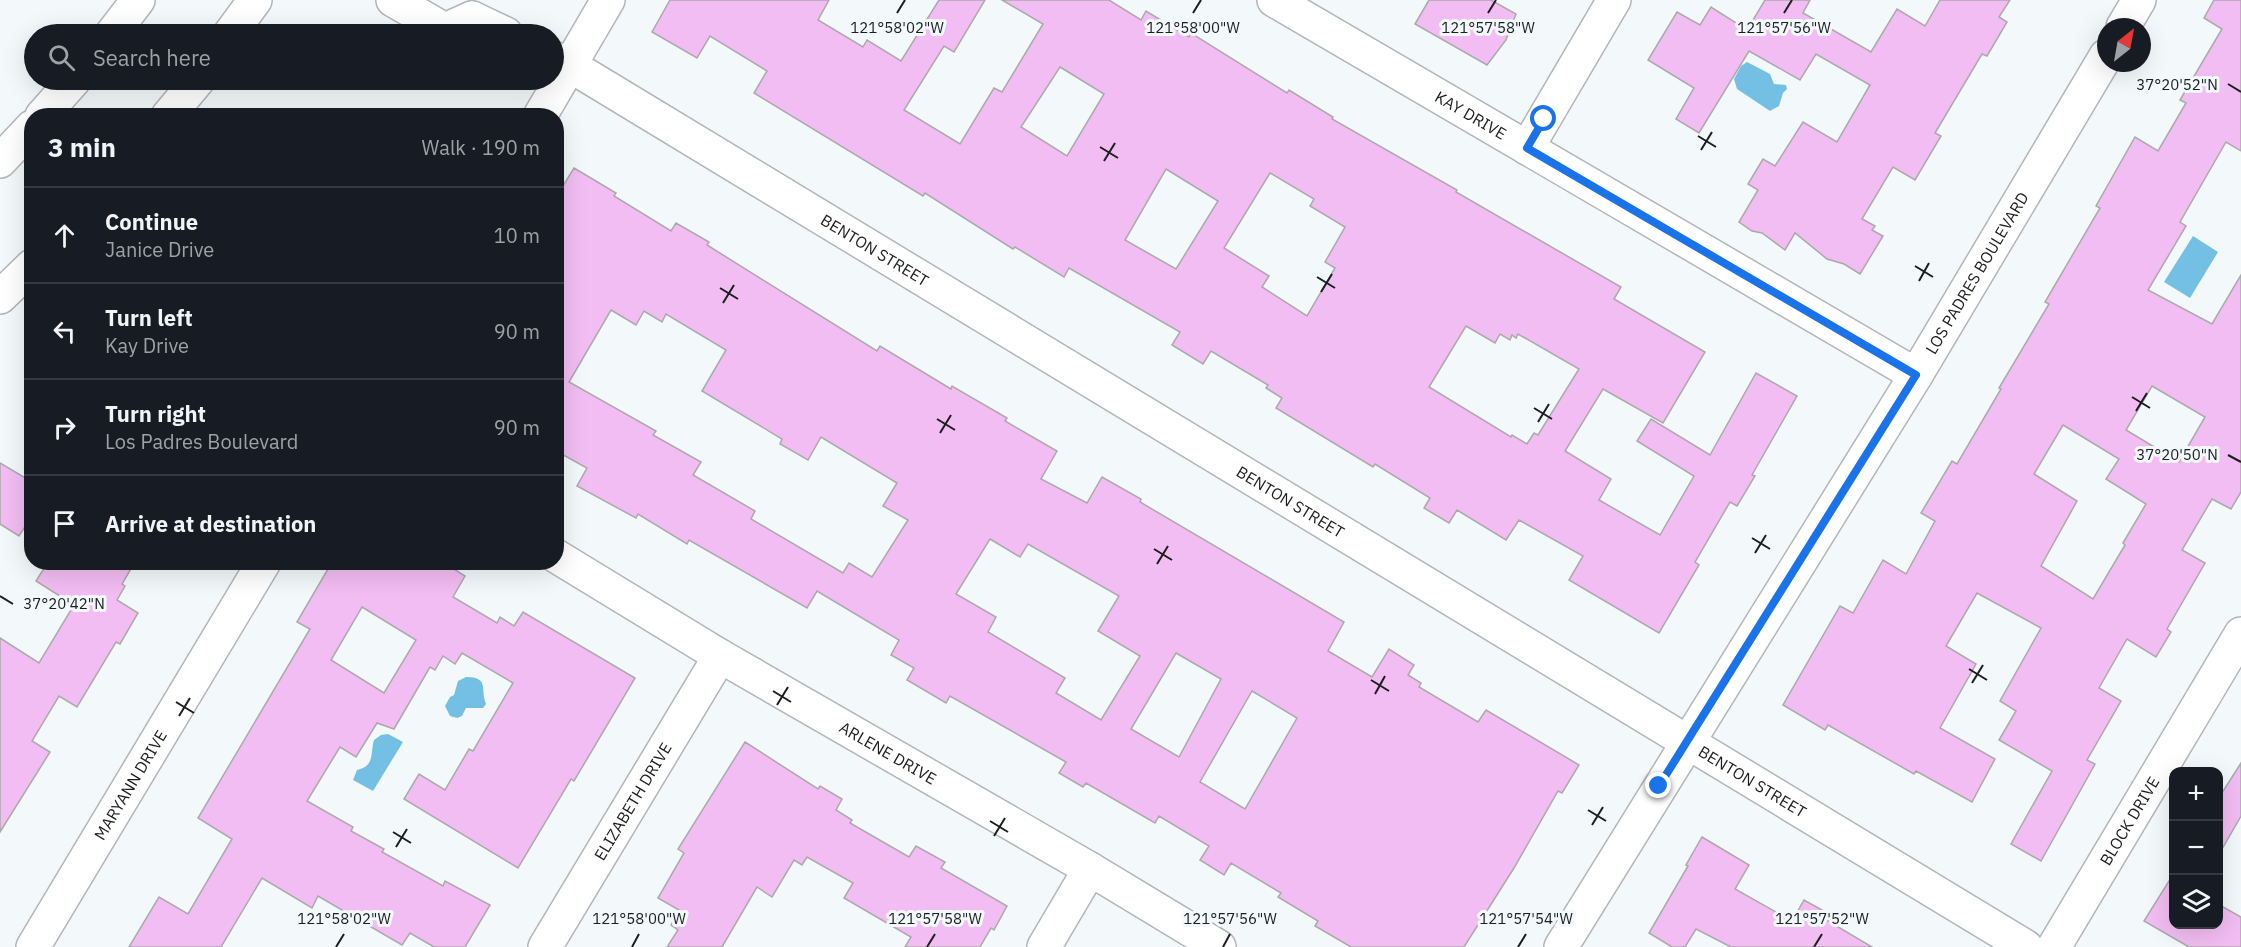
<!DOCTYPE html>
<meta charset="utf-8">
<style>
body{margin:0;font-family:"IBM Plex Sans",sans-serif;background:#20242c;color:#f1f3f6}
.controls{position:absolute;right:18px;bottom:18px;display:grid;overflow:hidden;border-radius:12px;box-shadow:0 6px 24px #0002}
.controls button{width:54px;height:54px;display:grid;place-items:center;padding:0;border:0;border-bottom:2px solid #363941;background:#171b24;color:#f1f3f6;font:30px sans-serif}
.compass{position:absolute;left:2097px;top:18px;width:54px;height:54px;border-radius:50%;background:#171b24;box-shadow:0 6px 24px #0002;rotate:31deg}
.stop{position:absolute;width:18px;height:18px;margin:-14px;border:4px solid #1a73e8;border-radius:50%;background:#fff}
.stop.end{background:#1a73e8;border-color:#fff;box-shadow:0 2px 6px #0008}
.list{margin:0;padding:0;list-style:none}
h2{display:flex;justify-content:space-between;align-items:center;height:78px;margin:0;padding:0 24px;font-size:26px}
h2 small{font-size:20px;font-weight:400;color:#9ea1a6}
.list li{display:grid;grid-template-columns:39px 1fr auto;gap:18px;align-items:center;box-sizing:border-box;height:96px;padding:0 24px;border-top:2px solid #363941}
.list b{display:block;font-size:22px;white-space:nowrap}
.list p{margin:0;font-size:20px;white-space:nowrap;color:#9ea1a6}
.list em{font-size:20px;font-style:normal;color:#9ea1a6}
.icon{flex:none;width:33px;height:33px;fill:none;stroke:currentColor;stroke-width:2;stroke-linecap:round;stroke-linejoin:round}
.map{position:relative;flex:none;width:2241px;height:947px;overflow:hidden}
.search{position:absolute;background:#171b24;box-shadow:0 6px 24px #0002;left:24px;top:24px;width:540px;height:66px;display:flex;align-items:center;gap:15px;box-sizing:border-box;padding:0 21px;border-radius:33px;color:#9ea1a6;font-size:22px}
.panel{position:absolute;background:#171b24;box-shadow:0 6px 24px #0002;left:24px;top:108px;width:540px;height:462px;border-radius:24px}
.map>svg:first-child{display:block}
</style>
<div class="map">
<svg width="2241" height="947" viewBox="0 0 2241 947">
<rect width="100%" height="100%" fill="#f3f8fb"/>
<!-- water -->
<g fill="#74c0e5">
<path d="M1747,62l23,12 4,10 12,1 1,4 -4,4 -4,13 -9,5 -33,-22 -3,-10 7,-13z"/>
<path d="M2193,236l25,16 -28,46 -26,-16z"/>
<path d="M466,677c24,0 14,13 20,27l-3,4h-17l-4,8 -5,2 -7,-2 -5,-10 5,-9 4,-2 4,-14z"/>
<path d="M388,734l15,8 -30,49 -20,-11 4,-10c18,-4 13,-16 17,-30l7,-5z"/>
</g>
<!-- building -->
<g fill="#f2bdf2" stroke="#aca8ac" stroke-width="1.5" fill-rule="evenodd">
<path d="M670,0h159l-11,20 45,27 4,-7 34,21 38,-61h46l-31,52 -10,-6 -40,64 56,34 34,-56 8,4 41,-68 -41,-24h107l32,20 5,-9 43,26 2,-4 96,60 2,-3 44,27 -1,2 125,71 -1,2 165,95 -7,12 91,53 -42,71 -60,-34 -38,62 46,28 -12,21 61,35 34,-59 -57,-35 14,-22 59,36 46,-82 41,23 -45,79 3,1 -18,30 -7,-4 -35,60 4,3 -40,68 -90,-53 14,-24 -64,-36 -13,20 -49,-30 -8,13 -25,-15 6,-10 -55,-34 -2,3 -97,-59 6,-10 -16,-10 2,-3 -57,-34 -8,13 -31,-19 8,-13 -111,-64 -5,9 -49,-30 -2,2 -88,-56 -2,3 -169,-103 13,-22 -57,-35 -13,22 -45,-26zM1060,67l44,27 -37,62 -46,-29zM1166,169l52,32 -42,68 -51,-29zM1270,173l44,26 -4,7 35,21 -20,35 10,6 -28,48 -45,-29 7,-11 -45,-28zM1466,326l29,17 5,-9 10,6 2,-5 4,3 2,-4 61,35 -41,66 -4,-2 -7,11 -15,-9 -1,2 -82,-50z"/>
<path d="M1429,0h62l25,14 -10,26 -19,25 -72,-41z"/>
<path d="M1765,0h45l-7,13 68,39 26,-43 28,17 15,-26h70l-11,17 8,5 -20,34 -5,-2 -47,79 6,3 -26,44 -22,-13 -31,52 13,7 -3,4 11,6 -23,38 -16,-10 -17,-5 -32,-26 -10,17 -23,-17 -10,-2 -13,-9 19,-32 -10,-6 15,-25 12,7 28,-44 34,20 33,-57 -54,-31 -16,26 -51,-29 -50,82 -23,-14 18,-31 -46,-28 29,-48 23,13 11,-18 36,23z"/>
<path d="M2214,0h27v151l-15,-9 -46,80 6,4 -38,64 64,34 29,-49v217l-10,17 -19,-10 -30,51 23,13 -38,66 4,3 -15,25 -29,-18 -28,49 22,13 -34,59 8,4 -54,97 -30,-17 41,-73 -53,-31 17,-29 -16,-10 41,-73 -64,-35 -31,53 30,18 -36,64 55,31 -23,43 -56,-31 -2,3 -86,-49 -3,5 -42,-25 57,-99 13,7 30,-53 23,14 29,-53 -14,-8 31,-52 5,3 44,-75 -2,-1 50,-84 -4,-2 55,-94 -4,-2 39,-69 23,14 28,-48 -6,-3 42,-71 -18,-11zM2152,386l53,31 -26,45 -53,-32zM2063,425l56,34 -13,20 40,25 -23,39 2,2 -32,54 -52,-33 36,-65 -43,-27z"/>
<path d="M574,168l42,25 -2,3 57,35 5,-8 33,19 -2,3 170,106 3,-5 71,43 1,-3 55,32 -2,3 52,30 -16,28 46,24 15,-26 39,22 -1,3 204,120 -16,29 44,26 17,-28 25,16 -6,10 13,8 -2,4 59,35 8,-12 93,55 -17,28 -4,-2 -44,77 -50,79h-113l-36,-21 3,-5 -40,-24 3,-4 -50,-30 -7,12 -24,-15 9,-14 -50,-30 -4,7 -69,-40 -3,4 -24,-14 7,-11 -116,-66 -4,7 -39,-23 7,-12 -23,-13 8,-15 -82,-49 -10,17 -118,-68 -2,4 -49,-30 -2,4 -59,-32 10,-18 -31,-17v-254zM611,310l25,15 8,-14 18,11 4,-8 60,36 -24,41 80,48 -2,5 28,16 13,-23 76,46 -14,23 25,14 -36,57 -23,-14 -6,10 -92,-54 4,-8 -62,-36 8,-13 -48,-27 3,-4 -87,-49zM990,539l30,18 8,-13 91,52 -21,35 42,25 -39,64 -45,-27 9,-15 -77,-46 8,-15 -40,-23zM1176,653l45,26 -42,78 -48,-28zM1252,691l45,27 -52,91 -45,-27z"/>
<path d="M0,463l32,19v34l-13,20 -19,-12z"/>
<path d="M48,562h87l-13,22 3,2 -8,14 21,13 -18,31 -4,-2 -39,65 -18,-11 -27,45 18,11 -50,80v-194l39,25 35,-58 -38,-24z"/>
<path d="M332,562h111l22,14 -12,21 44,26 3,-6 14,9 9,-14 112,66 -61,103 -3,-2 -53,89 -114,-69 15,-25 26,16 24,-41 4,2 40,-68 -51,-30 -7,11 -12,-8 -8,14 -5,-3 -36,62 -17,-6 -21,34 -16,-10 -33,54 46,26 -2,4 33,18 -2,3 61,34 2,-5 45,24 -25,42h-31l-24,-14 -8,12 -84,-49 -6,12 -50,-30 -41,69h-92l30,-50 29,17 44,-75 -34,-21 112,-189 -13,-7zM362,607l54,33 -32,53 -53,-33z"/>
<path d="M745,742l73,47 2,-3 22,13 -6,11 16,10 -2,3 59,34 7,-11 29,16 -4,6 66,38 -13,24 -3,-2 -11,19h-75l6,-10 -67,-39 9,-15 -46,-26 -5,8 -8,-5 -22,37 -15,-10 -35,60h-55l11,-17 -7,-5 8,-15 -21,-12 26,-45 -6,-4z"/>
<path d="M2241,763v53l-23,40v-57z"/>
<path d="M1702,837l47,28 -14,24 57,32 12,-21 27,15 -3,6 44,26h-141l-35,-18 -11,18h-13l-23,-14 39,-67 -2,-1z"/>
<path d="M2174,873v51h44v-20l23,13v30h-52l-45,-26z"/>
</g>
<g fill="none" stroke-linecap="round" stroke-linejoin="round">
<!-- minor casing -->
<g stroke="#b2b6ba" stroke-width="36">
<g id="minor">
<path id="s1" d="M1274,0l642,375"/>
<path d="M2123,27l16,-27"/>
<path d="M540,116l68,-116"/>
<path d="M1527,148l87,-148"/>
<path id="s2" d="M556,556l164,100 370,213 129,78"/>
<path id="s3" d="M33,947l231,-385"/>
<path id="s4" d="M545,947l175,-291"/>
<path d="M1044,947l46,-78"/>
<path id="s5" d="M1561,947l355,-572 190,-319"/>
<path id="s6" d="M2054,947l187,-313"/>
</g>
</g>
<!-- major casing -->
<g stroke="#b2b6ba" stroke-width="36">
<g id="major">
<path d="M393,0l52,30 27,-12"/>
<path d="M472,18l34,16"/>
<path id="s7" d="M554,58l17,8 1455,881"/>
</g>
</g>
<!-- highway casing -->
<g stroke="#b2b6ba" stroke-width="36">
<g id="highway">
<path d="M112,34l26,-34"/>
<path d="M230,34l25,-34"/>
<path d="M42,116l32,-36"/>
<path d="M168,116l30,-36"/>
<path d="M0,161l32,-34"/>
<path d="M0,297l32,-31"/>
</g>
</g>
<!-- minor -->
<use href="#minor" stroke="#fff" stroke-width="33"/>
<!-- major -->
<use href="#major" stroke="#fff" stroke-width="33"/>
<!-- highway -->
<use href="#highway" stroke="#fff" stroke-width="33"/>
</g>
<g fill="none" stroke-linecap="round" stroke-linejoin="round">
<!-- route -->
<path stroke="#1a73e8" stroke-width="8" d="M1544,119l-17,29 389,227 -257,411"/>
</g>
<!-- ticks -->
<path fill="none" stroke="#1b1d1e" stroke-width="2" d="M897,13l8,-13M1193,13l8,-13M1488,13l8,-13M1784,13l8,-13M2228,84l13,8M1698,136l18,11M1100,147l18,11M1701,150l11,-18M1104,161l11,-18M1915,266l18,11M1317,277l18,11M1919,281l10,-18M720,288l18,11M1321,292l11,-18M723,303l11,-18M2132,397l18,11M1534,408l18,11M2136,411l11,-18M937,419l18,11M1538,422l11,-18M940,433l11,-18M2228,455l13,7M1752,538l18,11M1154,549l18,11M1755,553l11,-18M1157,564l11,-18M0,596l13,8M1969,669l18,11M1371,680l18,11M1972,683l11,-18M773,691l18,11M1375,694l10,-18M176,702l18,11M777,705l11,-18M179,716l11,-18M1588,810l18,11M990,821l18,11M1592,825l11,-18M393,832l18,11M994,836l11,-18M396,847l11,-18M336,947l8,-13M632,947l7,-13M927,947l8,-13M1223,947l7,-13M1518,947l8,-13M1814,947l8,-13"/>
<g text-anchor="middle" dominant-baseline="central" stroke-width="6" stroke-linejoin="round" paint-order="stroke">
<!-- street labels -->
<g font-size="16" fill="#1b1d1e" stroke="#f3f8fb">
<text stroke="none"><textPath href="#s1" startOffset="228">KAY DRIVE</textPath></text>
<text stroke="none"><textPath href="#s7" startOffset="374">BENTON STREET</textPath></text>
<text stroke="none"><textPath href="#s5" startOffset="792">LOS PADRES BOULEVARD</textPath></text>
<text stroke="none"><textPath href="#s7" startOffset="860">BENTON STREET</textPath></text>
<text stroke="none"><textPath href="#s2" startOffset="386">ARLENE DRIVE</textPath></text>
<text stroke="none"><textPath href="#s7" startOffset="1400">BENTON STREET</textPath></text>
<text stroke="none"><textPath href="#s3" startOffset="189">MARYANN DRIVE</textPath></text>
<text stroke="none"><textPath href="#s4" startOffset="170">ELIZABETH DRIVE</textPath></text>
<text stroke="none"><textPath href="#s6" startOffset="147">BLOCK DRIVE</textPath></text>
</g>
</g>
<g font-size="15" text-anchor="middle" fill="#1b1d1e" stroke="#f3f8fb" stroke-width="6" stroke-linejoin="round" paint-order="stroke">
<text x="897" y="33">121°58'02"W</text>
<text x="1784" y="33">121°57'56"W</text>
<text x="1193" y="33">121°58'00"W</text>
<text x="1488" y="33">121°57'58"W</text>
<text x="2177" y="90">37°20'52"N</text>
<text x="2177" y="460">37°20'50"N</text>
<text x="64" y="609">37°20'42"N</text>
<text x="344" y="924">121°58'02"W</text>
<text x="639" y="924">121°58'00"W</text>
<text x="935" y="924">121°57'58"W</text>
<text x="1230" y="924">121°57'56"W</text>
<text x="1526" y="924">121°57'54"W</text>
<text x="1822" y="924">121°57'52"W</text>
</g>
</svg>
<div class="controls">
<button>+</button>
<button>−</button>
<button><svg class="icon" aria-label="layers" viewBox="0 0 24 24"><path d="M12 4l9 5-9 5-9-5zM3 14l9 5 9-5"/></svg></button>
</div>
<svg class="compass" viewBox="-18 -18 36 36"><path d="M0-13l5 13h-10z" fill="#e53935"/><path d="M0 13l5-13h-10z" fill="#9ea1a6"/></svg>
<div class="stop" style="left:1544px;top:119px"></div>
<div class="stop end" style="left:1659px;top:786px"></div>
<div class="search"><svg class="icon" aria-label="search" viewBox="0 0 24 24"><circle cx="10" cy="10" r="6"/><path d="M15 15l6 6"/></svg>Search here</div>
<section class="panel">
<h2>3 min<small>Walk · 190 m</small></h2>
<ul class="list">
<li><svg class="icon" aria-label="ahead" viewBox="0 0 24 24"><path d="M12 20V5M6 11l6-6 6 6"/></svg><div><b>Continue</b><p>Janice Drive</p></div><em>10 m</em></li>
<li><svg class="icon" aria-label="left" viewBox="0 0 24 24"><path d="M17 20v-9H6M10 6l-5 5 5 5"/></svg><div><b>Turn left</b><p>Kay Drive</p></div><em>90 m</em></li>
<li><svg class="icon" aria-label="right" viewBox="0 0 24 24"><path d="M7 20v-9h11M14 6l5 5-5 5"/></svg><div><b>Turn right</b><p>Los Padres Boulevard</p></div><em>90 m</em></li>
<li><svg class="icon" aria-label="arrive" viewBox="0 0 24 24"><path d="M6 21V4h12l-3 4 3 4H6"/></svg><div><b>Arrive at destination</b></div></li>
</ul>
</section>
</div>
